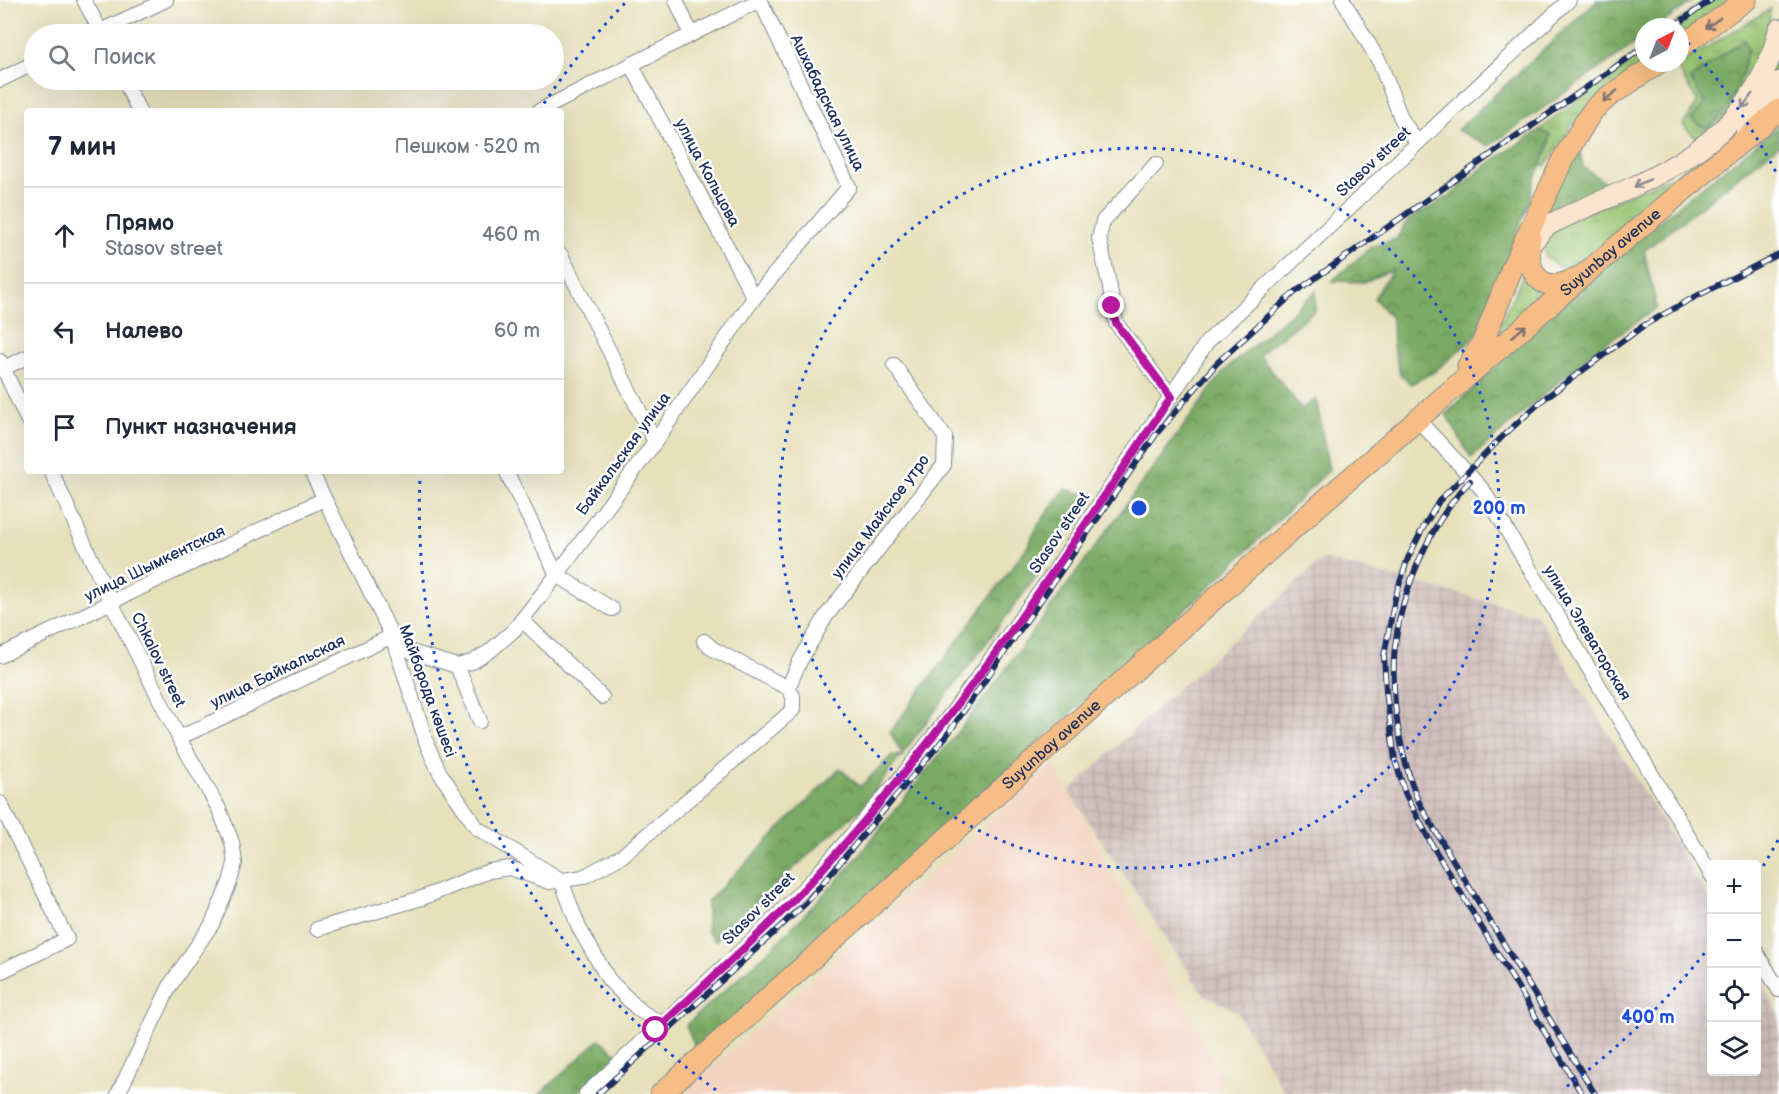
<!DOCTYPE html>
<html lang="ru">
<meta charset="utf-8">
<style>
body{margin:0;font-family:"Balsamiq Sans",sans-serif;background:#f2f2f3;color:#1f2937}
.controls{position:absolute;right:18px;bottom:18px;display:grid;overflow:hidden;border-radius:6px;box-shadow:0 6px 24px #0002}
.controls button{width:54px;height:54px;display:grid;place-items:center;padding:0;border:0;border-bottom:2px solid #e0e1e3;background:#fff;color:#1f2937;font:30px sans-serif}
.compass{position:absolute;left:1635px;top:18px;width:54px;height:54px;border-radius:50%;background:#fff;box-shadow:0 6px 24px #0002;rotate:42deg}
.stop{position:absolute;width:18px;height:18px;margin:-14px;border:4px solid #b5179e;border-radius:50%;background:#fff}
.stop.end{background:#b5179e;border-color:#fff;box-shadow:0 2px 6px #0008}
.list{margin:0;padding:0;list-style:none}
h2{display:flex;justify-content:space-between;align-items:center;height:78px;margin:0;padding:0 24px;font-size:26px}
h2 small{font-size:20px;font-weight:400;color:#747a83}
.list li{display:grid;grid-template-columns:39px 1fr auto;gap:18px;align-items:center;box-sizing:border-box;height:96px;padding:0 24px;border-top:2px solid #e0e1e3}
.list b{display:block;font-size:22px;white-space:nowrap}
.list p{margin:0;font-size:20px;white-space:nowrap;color:#747a83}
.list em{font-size:20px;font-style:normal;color:#747a83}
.icon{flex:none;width:33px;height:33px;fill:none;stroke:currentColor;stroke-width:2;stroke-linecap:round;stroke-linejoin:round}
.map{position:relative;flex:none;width:1779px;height:1094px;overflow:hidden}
.search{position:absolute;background:#fff;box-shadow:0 6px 24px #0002;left:24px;top:24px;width:540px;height:66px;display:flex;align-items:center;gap:15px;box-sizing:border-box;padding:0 21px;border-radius:33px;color:#747a83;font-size:22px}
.panel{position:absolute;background:#fff;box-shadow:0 6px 24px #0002;left:24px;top:108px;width:540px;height:366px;border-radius:6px}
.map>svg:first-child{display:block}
</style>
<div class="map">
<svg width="1779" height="1094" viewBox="0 0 1779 1094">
<defs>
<pattern id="industrial-grid" width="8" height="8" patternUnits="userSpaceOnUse" patternTransform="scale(1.5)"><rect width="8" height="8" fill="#d0c0bc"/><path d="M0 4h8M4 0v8" fill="none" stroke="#b2a5a4"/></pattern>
<pattern id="grass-tufts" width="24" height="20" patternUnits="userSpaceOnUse" patternTransform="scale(1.5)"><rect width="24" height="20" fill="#99c471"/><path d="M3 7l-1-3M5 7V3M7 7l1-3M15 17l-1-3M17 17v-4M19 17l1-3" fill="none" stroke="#7ca060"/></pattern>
<pattern id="forest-crowns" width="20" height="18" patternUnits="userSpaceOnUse" patternTransform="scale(1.5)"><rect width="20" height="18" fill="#7aaa63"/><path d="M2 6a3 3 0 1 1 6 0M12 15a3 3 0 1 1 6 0" fill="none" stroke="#638b55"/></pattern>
</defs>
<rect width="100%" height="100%" fill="#fff"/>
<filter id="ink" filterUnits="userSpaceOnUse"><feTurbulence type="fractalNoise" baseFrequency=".0167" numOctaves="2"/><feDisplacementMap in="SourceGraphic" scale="12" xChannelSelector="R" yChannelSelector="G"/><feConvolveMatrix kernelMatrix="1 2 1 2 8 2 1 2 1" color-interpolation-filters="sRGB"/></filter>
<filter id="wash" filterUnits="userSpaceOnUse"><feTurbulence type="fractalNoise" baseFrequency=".008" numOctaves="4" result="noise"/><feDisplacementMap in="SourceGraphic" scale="24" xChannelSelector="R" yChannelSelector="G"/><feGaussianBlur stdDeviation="1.35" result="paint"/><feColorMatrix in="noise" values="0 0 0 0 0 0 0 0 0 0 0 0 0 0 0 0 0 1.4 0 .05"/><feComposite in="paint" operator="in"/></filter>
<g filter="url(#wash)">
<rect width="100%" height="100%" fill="#e6e0bb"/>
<!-- built -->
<path fill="#f4d3c1" d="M1054,764l171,318 -23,12h-519z"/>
<!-- industrial -->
<path fill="url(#industrial-grid)" d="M1323,559l213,55 175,289 1,169h44l1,-95 22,37v80h-493l-50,-83 -33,-17 -134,-202 79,-76z"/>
<!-- grass -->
<g fill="url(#grass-tufts)" stroke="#5a7a68" stroke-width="1.5">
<path d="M1705,0h30l-55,39v-12h-9z"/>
<path d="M1770,9l-1,21 -12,40 -25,40 -35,29 -14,-14 15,-23 -22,-36z"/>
<path d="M1644,48v15l-70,60 -29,43 -4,-2 8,-16 1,-13 -10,-5z"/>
<path d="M1779,52c0,5 0,10 0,15 -6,21 -47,67 -63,84l-135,114 -23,2 -13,-11 -2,-15 17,-17 120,-51z"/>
<path d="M1524,273l7,12 12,9 15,-3 -71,61z"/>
</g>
<!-- forest -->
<g fill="url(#forest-crowns)" stroke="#4a6c60" stroke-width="1.5">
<path d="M1597,0h97l-37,27h-13v10l-155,109 -32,-16z"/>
<path d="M1744,39l4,10 -5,22 -15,38 -21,19 -16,-8 14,-17 -15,-24z"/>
<path d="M1779,126v19l-135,106 13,57 -63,43 -123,107 -25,-44 160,-151z"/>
<path d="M1540,130l10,5c-3,25 -18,39 -20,65l-54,136 -42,36 -23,12 -11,-10 -7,-28 -1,-27 -18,-21 19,-29 -28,13 -33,-1 39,-34 25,-8 12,-19 42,-24 36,-31z"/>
<path d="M1579,143l4,24 34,24 -80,35z"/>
<path d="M1316,291l-1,19 -56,45 43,54 14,-11 13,72 -119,117 -481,434 -33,28 -10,-24 86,-77 75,-78 130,-162 247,-337z"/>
<path d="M1065,489l24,6 -24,35 -26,43 -178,236 -31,26 -115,106 -8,-9v-30l133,-134 20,19 32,-32 11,1 -13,-24 138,-186 10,-21z"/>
<path d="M600,1039l18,16 -42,39h-36z"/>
</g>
</g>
<g filter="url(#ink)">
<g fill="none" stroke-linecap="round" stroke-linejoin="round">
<!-- minor casing -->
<g stroke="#80888c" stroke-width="16">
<g id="minor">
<path d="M84,0l18,34"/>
<path d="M676,0l15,34"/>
<path d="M1343,0l37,63 21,55 16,25"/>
<path d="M94,34l72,-34"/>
<path d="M631,64l123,234"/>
<path d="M0,80l34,-17"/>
<path d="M124,80l15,31"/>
<path d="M539,111l221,-111"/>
<path d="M1156,164l-53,57 -4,17 11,50 6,35 55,74"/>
<path d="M561,255l94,187"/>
<path d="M0,361l27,58"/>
<path d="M0,370l27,-13"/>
<path d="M1417,419l66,71 229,386"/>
<path d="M51,471l61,133 67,134 40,71 13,33 3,21 -5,19 -18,42 -41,60 -53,110"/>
<path d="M311,471l81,165 36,111 12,26 37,55 84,52 18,48 30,52 30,30 23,14"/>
<path d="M506,471l51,104 55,34"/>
<path d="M522,620l80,77"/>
<path d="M392,636l19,16 46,14 15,-4 18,-11 24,-21 43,-55 98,-133 99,-144 95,-111 -89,-187"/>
<path d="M0,656l324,-157"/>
<path d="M457,666l23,55"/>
<path d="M788,688l12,-27 26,-45 118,-151 1,-28 -51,-72"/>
<path d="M179,738l213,-102"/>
<path d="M0,803l67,136 -67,33"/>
<path d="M317,929l105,-31 67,-27 21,-3 39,14 34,-5 39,-21 171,-146v-14l-5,-8 -75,-39 -9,-8"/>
<path d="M1756,952l23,38"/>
<path d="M586,1094l174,-161 56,-57 82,-95 56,-71 98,-135 155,-233 362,-342"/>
</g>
</g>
<!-- secondary casing -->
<g stroke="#80888c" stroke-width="22">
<g id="secondary">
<path d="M1746,131l17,-23 16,-26"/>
<path d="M1523,253l19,-22 7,-6c24,-13 50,-23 75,-34 76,-34 135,-77 155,-162"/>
</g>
</g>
<!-- primary casing -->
<g stroke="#80888c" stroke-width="23">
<g id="primary">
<path d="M1680,47l66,-47"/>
<path d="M1530,237c-5,34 10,61 46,41"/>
<path d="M1468,366l15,-24 29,-74 51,-109 23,-38 7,-11 15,-13 50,-34"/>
<path id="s1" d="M661,1094l655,-586 271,-236 192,-162"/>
</g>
</g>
<!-- minor -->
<use href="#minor" stroke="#fff" stroke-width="14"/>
<!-- secondary -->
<use href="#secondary" stroke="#fbe5cf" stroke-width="20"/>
<!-- primary -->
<use href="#primary" stroke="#f6be86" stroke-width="21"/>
<!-- rail casing -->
<g stroke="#1b2f5e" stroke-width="6">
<g id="rail">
<path d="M1673,27l38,-27"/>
<path d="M1470,481c-41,42 -73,119 -76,178 -2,46 6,96 23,139 7,15 17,30 25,44l153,252"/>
<path d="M598,1094l208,-191 141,-168 210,-302 60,-70 77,-70 350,-246"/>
<path d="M1582,1094l-150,-249 -27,-52 -10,-33 -9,-69 -2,-35 11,-58 13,-40 15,-30 16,-27 65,-66 41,-37 98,-72 46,-26 90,-46"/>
</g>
</g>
<!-- rail -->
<use href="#rail" stroke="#fff" stroke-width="4" stroke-dasharray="11" stroke-linecap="butt"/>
</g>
<!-- one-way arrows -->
<defs><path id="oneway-shaft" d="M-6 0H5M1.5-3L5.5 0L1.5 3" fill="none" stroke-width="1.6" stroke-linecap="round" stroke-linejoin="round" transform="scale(1.5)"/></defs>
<g stroke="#7e6f70">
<use href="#oneway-shaft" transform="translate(1713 23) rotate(144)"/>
<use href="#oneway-shaft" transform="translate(1610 96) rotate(142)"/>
<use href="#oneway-shaft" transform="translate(1519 331) rotate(-41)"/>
</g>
<g stroke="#8b8a96">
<use href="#oneway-shaft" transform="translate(1747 101) rotate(126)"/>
<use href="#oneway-shaft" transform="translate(1642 183) rotate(155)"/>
</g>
</g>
<g fill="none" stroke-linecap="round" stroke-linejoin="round" filter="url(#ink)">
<!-- route -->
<path stroke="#b5179e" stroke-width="8" d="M656,1030c54,-51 111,-100 161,-155 134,-147 244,-313 354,-478l-55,-74 -4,-17"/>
</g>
<!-- distance rings -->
<g fill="none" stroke="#1d4ed8" stroke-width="3" stroke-dasharray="3 6">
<circle cx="1139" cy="508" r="360"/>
<path d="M1778 840A720 720 0 0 1 1759 873M1710 946A720 720 0 0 1 1562 1090M716 1090A720 720 0 0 1 420 477M539 111A720 720 0 0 1 625 3M1682 36A720 720 0 0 1 1778 176"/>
</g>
<g text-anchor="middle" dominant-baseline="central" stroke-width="5" stroke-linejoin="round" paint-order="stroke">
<!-- street labels -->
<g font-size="16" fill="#1b2f5e" stroke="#fff">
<text transform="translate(827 103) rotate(64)">Ашхабадская улица</text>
<text transform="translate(1374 162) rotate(-43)">Stasov street</text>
<text transform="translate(707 173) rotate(62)">улица Кольцова</text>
<text stroke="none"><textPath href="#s1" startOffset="1269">Suyunbay avenue</textPath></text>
<text transform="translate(624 454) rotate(-54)">Байкальская улица</text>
<text transform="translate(881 517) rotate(-53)">улица Майское утро</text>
<text transform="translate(1060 533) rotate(-56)">Stasov street</text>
<text transform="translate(155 564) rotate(-26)">улица Шымкентская</text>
<text transform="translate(1587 633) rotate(59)">улица Элеваторская</text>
<text transform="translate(158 660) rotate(64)">Chkalov street</text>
<text transform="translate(278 672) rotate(-26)">улица Байкальская</text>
<text transform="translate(427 691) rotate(70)">Майборода көшесі</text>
<text stroke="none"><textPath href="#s1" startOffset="524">Suyunbay avenue</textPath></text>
<text transform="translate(759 909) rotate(-45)">Stasov street</text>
</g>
</g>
<circle cx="1139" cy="508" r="9" fill="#1d4ed8" stroke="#fff" stroke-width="3"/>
<g font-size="18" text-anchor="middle" font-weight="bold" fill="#1d4ed8" stroke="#fff" stroke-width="5" stroke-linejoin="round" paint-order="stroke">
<text x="1499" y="514">200 m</text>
<text x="1648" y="1023">400 m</text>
</g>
</svg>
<div class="controls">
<button>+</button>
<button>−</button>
<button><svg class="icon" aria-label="locate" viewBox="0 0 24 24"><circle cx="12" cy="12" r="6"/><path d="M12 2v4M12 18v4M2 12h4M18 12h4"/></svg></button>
<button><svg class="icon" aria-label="layers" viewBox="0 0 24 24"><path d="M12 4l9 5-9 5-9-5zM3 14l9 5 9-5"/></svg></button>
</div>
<svg class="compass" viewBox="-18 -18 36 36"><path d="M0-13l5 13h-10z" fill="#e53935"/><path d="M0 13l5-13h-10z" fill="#747a83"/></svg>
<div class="stop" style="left:656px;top:1030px"></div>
<div class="stop end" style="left:1112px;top:306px"></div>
<div class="search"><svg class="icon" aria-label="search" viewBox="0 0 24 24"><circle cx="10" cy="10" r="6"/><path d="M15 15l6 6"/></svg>Поиск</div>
<section class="panel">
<h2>7 мин<small>Пешком · 520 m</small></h2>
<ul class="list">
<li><svg class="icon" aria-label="ahead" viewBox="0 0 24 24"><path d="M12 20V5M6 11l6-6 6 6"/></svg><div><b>Прямо</b><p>Stasov street</p></div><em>460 m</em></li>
<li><svg class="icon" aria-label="left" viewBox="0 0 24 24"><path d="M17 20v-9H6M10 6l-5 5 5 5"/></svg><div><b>Налево</b></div><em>60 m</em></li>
<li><svg class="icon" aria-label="arrive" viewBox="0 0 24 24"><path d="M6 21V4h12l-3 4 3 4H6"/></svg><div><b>Пункт назначения</b></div></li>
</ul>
</section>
</div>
